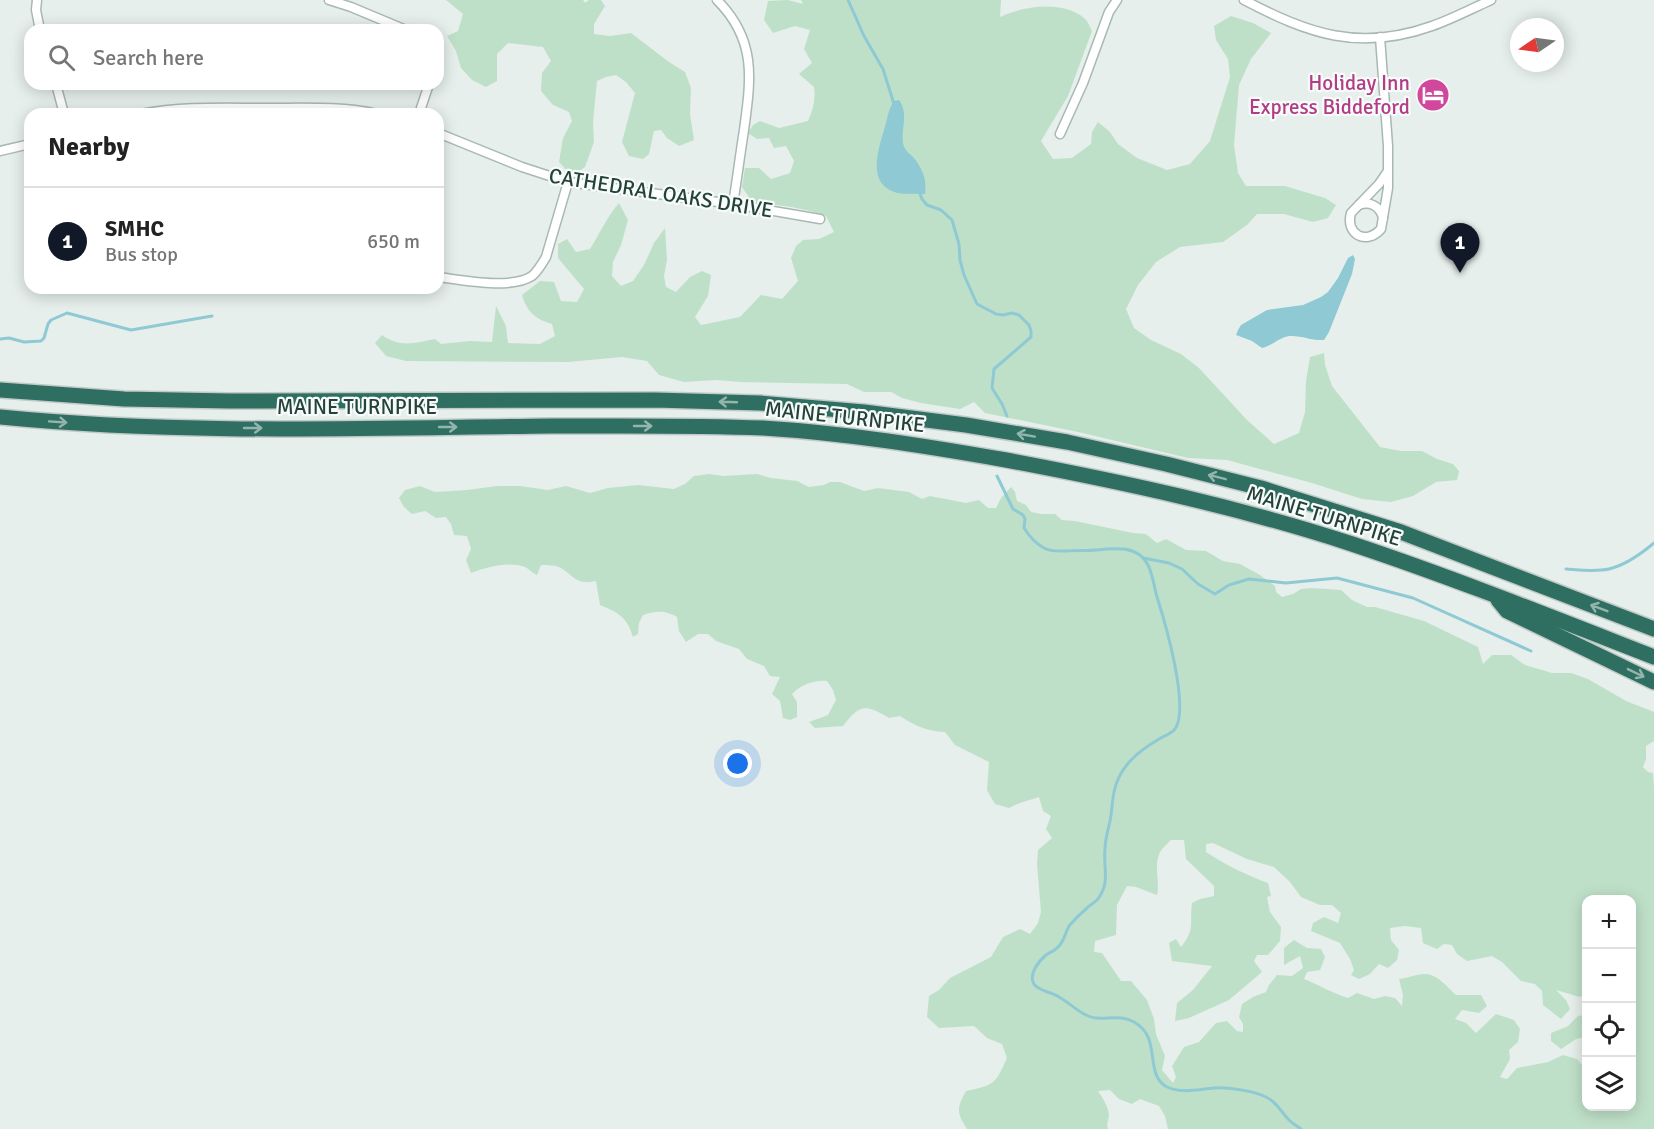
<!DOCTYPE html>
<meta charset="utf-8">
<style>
body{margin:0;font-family:Signika,sans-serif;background:#f6f6f6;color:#222}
.controls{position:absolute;right:18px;bottom:18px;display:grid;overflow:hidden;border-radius:12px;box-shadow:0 3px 15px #0003}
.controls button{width:54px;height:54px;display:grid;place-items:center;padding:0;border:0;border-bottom:2px solid #e0e0e0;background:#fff;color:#222;font:30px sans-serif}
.compass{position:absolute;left:1510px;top:18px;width:54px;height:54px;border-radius:50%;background:#fff;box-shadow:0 3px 15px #0003;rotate:257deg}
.you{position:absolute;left:738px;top:764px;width:21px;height:21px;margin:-15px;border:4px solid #fff;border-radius:50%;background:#1a73e8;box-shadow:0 0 0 9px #1a73e833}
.badge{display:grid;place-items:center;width:39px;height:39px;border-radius:50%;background:#111827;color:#fff;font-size:20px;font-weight:700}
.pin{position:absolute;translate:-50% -50px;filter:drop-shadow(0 2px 3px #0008)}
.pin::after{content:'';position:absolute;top:32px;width:21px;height:18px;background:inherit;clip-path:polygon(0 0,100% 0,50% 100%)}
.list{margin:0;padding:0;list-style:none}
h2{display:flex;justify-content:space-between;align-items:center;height:78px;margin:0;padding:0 24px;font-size:26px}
h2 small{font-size:20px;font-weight:400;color:#767676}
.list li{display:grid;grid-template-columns:39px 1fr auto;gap:18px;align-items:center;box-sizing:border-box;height:108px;padding:0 24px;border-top:2px solid #e0e0e0}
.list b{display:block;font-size:22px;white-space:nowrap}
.list p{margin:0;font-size:20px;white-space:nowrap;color:#767676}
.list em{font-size:20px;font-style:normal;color:#767676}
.icon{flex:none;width:33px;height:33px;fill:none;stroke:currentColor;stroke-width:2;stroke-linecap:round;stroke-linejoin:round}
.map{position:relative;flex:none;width:1654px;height:1129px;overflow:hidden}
.search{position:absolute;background:#fff;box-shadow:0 3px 15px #0003;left:24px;top:24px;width:420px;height:66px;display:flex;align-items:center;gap:15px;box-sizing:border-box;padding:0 21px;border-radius:18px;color:#767676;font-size:22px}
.panel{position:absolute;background:#fff;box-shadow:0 3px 15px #0003;left:24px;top:108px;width:420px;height:186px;border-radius:18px}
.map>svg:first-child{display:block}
</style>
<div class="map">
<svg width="1654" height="1129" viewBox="0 0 1654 1129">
<rect width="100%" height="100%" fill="#e6efeb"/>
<!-- green -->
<g fill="#bfe0c8" fill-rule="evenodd">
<path d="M446,0h137l2,3 4,-3h12l4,6 -11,18v10l16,2 21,-3 38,29 16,10 6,16 -1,26 4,26 -15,6 -12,-8 -6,-8 -7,1 -5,23 -6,5 -14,-3 -7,-14 13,-49 -9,-11 -10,-7 -10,2 -9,4 -4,41 1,20 -9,25 -13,9 -13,-14 4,-24 9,-17 -3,-9 -16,-7 -12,-14 1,-18 9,-12 -8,-14 -35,-4 -11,11v27l-11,6 -14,-7 -11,-12 -5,-17 -9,-15 11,-5 5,-17z"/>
<path d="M788,0l15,4 -2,-4h200l-1,17c23,-11 63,-17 84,1 4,3 6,9 8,13l-24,65 -27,45 12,18 19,-1 19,-14 1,-12 6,-10 12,10 8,12 19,14 30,12 23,-6 20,-23 20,-64 -2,-18 -12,-19 -2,-14 17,-10 22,7 18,10 -20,26 -12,26 -5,60 4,28 8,13h39l40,12 11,7 -8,13 -15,4 -29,-8h-27l-10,11 -24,17 -43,5 -24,15 -18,23 -12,24 8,19 17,12 30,14 18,14 48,52 27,24 25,-11 6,-21 1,-31 4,-24 14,-4 1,12 7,21 48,61 21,4h21l15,8 16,5 6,7 -2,9 -21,2 -23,14 -22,6 -29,-3 -50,-16 -85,-23 -39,-2 -110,-26 -93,-19 -11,-11 -14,7 -39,-6 -19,-5 -11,-6h-27l-17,-8 -106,-2 -25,-2 -32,2 -25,-7 -12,-14 -25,-4 -54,5 -162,-1 -20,-5 -11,-13 7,-8c18,13 33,8 53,4l6,5 29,-3 22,1 4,-36 10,20 2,17 32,1 15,-8 -3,-12c-17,-5 -25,-12 -30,-29l18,-14 14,1 7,19 16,1 7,-13 -26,-31v-14l9,-5 9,13 14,-3c10,-16 17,-32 29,-46l9,17 -7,25 -8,17 -1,14 9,10 12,-5 11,-16 10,-22 11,-15 2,32 -3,16 2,11 10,5 14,-15 12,-6 9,4 -3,21 -13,21 6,8 39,-8 21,-22 21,4 16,-18 -7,-23 5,-12 7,-6 16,-1 15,-7 -8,-16c-24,-9 -48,-11 -73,-13l-11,-16 3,-19h14l12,11 19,-6 4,-12 -8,-15 -12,2 -5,-10 -12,1 -9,-6 5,-8 7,-4 19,7 29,-7c5,-11 8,-22 6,-34l-15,-13 13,-11 -8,-14 6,-19 -15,-4 -22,7 -9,-13 4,-19z"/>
<path d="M709,474l14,2 34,-2 14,4 26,3 12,6 15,-2 6,-3h10l24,9 14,-3 31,4 13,7 8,-3 36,7 13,-3 9,8h8l5,-10 10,-11 4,5 2,9 9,4 5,7 11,2h13l7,6 13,1 58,12 13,1 11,9 9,-4 20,11 20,1 17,10 17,3 20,11 15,11 1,6 6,5 11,-3 8,-5 11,-1 29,2 11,10 15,7h8l49,14 54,26 5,17 9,-9h19l14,10 27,8h19l17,6 38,22 28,11v29l-8,5v13l-3,8 5,5 5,1 1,15v341h-486l-3,-13 -6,-10 -19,-7 -8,5 -13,-5 -9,-9 -12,1c4,6 10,15 11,23 0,6 -3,9 -1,15h-141c-10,-16 -11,-20 -1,-38 28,-6 29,-6 41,-33l-5,-14 -15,-6 -13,-12 -35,2 -12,-11 2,-21 10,-6 11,-12 41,-21 12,-20 17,-8 10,5 8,-11 3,-11 -4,-48 1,-14 14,-12 -6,-9 5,-13 -8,-5 -4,-14c-11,4 -20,5 -30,11l-14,-4 -8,-14 2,-28 -34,-17 -10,-13c-18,-1 -30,-6 -45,-16l-11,2c-23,-14 -29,-14 -46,8l-28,2 -6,-6 19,-7 8,-15 -3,-10 -6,-9c-14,-1 -26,4 -35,13l5,8v15l-7,3 -7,-2 -3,-17 -8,-7 8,-17 -10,-1 -6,-10 -17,-7 -8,-10 -23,-8 -8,-7h-10l-12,8 -7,-11 -2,-14c-13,-7 -20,-6 -34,-2l-4,8 -1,11 -5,3c-6,-20 -14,-24 -33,-32l-4,-24c-20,4 -21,-4 -35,-13 -6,-3 -13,-3 -20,-3l-4,10c-5,-2 -8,-6 -12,-8 -17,-6 -38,0 -54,6l-5,-13 5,-11 -4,-13 -13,-1 -3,-11 -5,-7 -10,1 -11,-7 -13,3 -8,-7 -5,-9 6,-8 15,-4 15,6 32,-2 30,-4h23l28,4 18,-4 24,7 18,-5 30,-3 36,4 11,-5 9,-8zM1171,840h13l2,19 28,27v10l-14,3 -8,4c-3,22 4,25 -11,44l-5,-8 -7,4 3,18 40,5 -19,24 -16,13 -2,18 14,-3 40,-18 33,-28 -8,-11 3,-6h11l12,-14 1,-14 -11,-15 -3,-15 4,-1 -3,-13c-22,-8 -42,-18 -62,-31v-8l7,-1 34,16 27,8 16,15 11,15 19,8h12l9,8 -3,10 -14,-6 -11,6 -2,8 29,12 10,16 4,11 -3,5 8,4 11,-5 9,-10 9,4 9,-8 2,-10 -8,-10 -1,-12 15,-2 16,2 2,15 14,6 7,-5 8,1 5,9 10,7 25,-5 10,6 19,19 14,3 7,7 1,14 18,14 9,-10 -4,-9 -10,-10 24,7 6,-4v-93h46v206h-46v-36l-9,-11 -14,-4 -15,7 -31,6 -10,11 -7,-2 10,-18 -1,-9 9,-8 2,-13 -6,-9 -18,-6 -20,19 -10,-10 -11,-4 7,-9 17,3 8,-7 -6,-11h-25c-9,-8 -19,-22 -33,-21 -8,1 -16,4 -24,5l4,16 -1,11 -7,-8 -10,-2 -11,3 -17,-6 -9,5c-16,-5 -29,-13 -44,-19l3,-7 13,-2 5,-13 -4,-8 -14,-1 -13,-8 -10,8v17l16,-9 3,12 -11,8 -15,-1 -8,10 -3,7 -13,5 -11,7 -3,13 4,7v8l-6,-1 -10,-10 -11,2 -17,19 -15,5 -12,19 4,11 -3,6 -11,-13 3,-14 -9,-22 -2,-15 -7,-19 -16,-19h-10l-19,-28 -8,-1 1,-11 21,-6 1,-30 10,-19 9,1 21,8c3,-13 -3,-28 2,-40 1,-5 8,-11 12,-15z"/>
<path d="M1586,1015v23v-1l-10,2 -15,10 -10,-8v-8l17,-7 10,-10z"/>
</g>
<!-- water -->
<g fill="#8ec9d4">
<path d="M899,100c10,14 2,27 4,43 1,7 6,10 11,15 9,11 13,23 11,36 -13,-1 -26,2 -37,-5 -21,-13 -7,-47 -2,-66 2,-8 3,-15 8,-22z"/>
<path d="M1353,255l2,4 -3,15 -23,58 -5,8c-12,1 -23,-5 -35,-4 -11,2 -17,10 -27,12l-10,-7 -16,-6 2,-5 3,-5 26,-15 36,-5 18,-8 7,-5 10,-14 10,-20z"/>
</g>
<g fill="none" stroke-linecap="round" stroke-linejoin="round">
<!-- stream -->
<g stroke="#8ec9d4" stroke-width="3">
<path d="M848,0l16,36 19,33 11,35"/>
<path d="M919,191l3,8 5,6 14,5 11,10 7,24 1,16 4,15 13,29 19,10 7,1 9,-2 7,2 10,10 2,6v6l-37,32 -2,19 10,16 5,12"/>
<path d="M0,339l9,-1 15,4 17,-1 3,-3 4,-14 3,-4 16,-7 64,17 81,-14"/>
<path d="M997,476l16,33 10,6 2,4 -1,9c5,8 11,15 20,20 7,4 15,3 23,3 10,-1 20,0 29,-1 18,-2 42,-5 52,15 5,10 6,22 9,32 8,25 33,110 18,132 -4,5 -11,7 -16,10 -22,13 -40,28 -45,53 -2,10 -2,19 -4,29 -2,9 -5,19 -5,28 -2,19 6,34 -8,51 -3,3 -8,5 -11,9 -6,5 -12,11 -17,17 -4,7 -5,16 -11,21 -3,4 -8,5 -12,8 -7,6 -18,19 -12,29 4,7 18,8 25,13 11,6 24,20 37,21 13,1 26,-3 38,4 29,16 9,52 33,65 15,7 32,2 47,1 13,-1 41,3 52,9 11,5 15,15 23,23 4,4 8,6 12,9"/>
<path d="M1143,558l26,5 13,6 16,15 17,10 14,-9 20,-6 37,4 51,-5 76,20 118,53"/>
<path d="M1566,569c14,1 29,3 43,0 17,-4 32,-15 45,-26"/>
</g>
<!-- street casing -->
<g stroke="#a8b8b2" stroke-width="11">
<g id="street">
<path d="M37,0l-1,10 4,20"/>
<path d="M329,0l22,7 55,23"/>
<path d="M717,0c40,40 34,79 27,130 -4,25 -7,50 -11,74"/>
<path d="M1244,0c65,34 115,52 188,26 20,-7 39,-17 59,-26"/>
<path d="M1380,37l8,109v42l-7,41c-15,17 -36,5 -30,-16l28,-29 9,-13"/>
<path d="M56,84l8,30"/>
<path d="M141,114c41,-8 83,-6 125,-6 38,0 76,-2 112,6"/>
<path d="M419,114l10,-30"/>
<path d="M438,133l84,34 46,15 165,22 87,15"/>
<path d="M1060,134l23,-51 26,-71 8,-12"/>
<path d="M0,151l30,-7"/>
<path d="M1359,205c11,-4 21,1 24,13"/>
<path d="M438,277c24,3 73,13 94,-1 6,-5 10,-12 14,-19l22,-75"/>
</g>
</g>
<!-- highway casing -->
<g stroke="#c2cac8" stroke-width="18">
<g id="highway">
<path d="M0,390l124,9 106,2 425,-1 105,3 104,9 102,13 101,17 99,22 95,24 140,44 253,97"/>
<path d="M0,417c183,18 367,11 551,9 70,0 141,-1 212,2 82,5 163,18 243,32 117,22 233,47 346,84 102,34 202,74 302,113"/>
<path d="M1498,600l9,11 147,71"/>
</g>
</g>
<!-- street -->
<use href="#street" stroke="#fff" stroke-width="8"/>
<!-- highway -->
<use href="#highway" stroke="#2f6f62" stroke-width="15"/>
</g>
<!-- one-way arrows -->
<defs><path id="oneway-shaft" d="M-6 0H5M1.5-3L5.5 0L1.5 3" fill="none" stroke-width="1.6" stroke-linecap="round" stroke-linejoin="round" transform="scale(1.5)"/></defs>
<g stroke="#93b5ae">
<use href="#oneway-shaft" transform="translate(728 402) rotate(-178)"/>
<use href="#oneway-shaft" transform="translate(58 422) rotate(4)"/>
<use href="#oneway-shaft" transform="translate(643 426)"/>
<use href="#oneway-shaft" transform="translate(448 427)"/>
<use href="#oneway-shaft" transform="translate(253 428)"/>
<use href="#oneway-shaft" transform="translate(1026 435) rotate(-170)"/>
<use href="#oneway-shaft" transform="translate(1217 477) rotate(-166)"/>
<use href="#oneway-shaft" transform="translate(1599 608) rotate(-159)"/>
<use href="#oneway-shaft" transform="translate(1636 673) rotate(26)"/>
</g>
<!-- icons -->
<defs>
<g id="hotel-disc" transform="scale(1.725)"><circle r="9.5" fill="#d1479c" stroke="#f7fbf9"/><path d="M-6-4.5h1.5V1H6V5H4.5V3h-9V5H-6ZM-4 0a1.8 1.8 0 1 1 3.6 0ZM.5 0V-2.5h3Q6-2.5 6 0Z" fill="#fff"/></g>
</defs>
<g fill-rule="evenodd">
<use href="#hotel-disc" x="1433" y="95"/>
</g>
<g text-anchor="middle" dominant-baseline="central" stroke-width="4.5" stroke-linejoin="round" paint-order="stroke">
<!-- hotel labels -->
<g font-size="21" fill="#b23c85" stroke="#f7fbf9" text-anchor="end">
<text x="1410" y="83">Holiday Inn<tspan x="1410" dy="24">Express Biddeford</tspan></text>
</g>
<!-- street labels -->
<g font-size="21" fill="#24423a" stroke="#f7fbf9">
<text transform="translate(661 193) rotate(9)">CATHEDRAL OAKS DRIVE</text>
<text x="357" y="407">MAINE TURNPIKE</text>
<text transform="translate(845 417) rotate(6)">MAINE TURNPIKE</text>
<text transform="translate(1324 516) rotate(17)">MAINE TURNPIKE</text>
</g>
</g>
</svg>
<div class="controls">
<button>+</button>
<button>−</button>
<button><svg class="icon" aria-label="locate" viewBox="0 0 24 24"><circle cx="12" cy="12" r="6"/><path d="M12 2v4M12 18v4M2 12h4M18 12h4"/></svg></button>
<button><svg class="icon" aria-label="layers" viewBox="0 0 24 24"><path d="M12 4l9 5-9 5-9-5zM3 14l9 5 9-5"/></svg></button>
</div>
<svg class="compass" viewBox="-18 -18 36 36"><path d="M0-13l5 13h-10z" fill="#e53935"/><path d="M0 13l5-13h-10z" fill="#767676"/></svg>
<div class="you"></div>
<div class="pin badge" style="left:1460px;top:273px">1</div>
<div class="search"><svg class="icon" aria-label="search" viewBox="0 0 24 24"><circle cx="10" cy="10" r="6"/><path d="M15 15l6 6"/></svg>Search here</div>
<section class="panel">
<h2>Nearby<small></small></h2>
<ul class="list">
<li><span class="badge">1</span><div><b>SMHC</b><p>Bus stop</p></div><em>650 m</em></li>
</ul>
</section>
</div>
